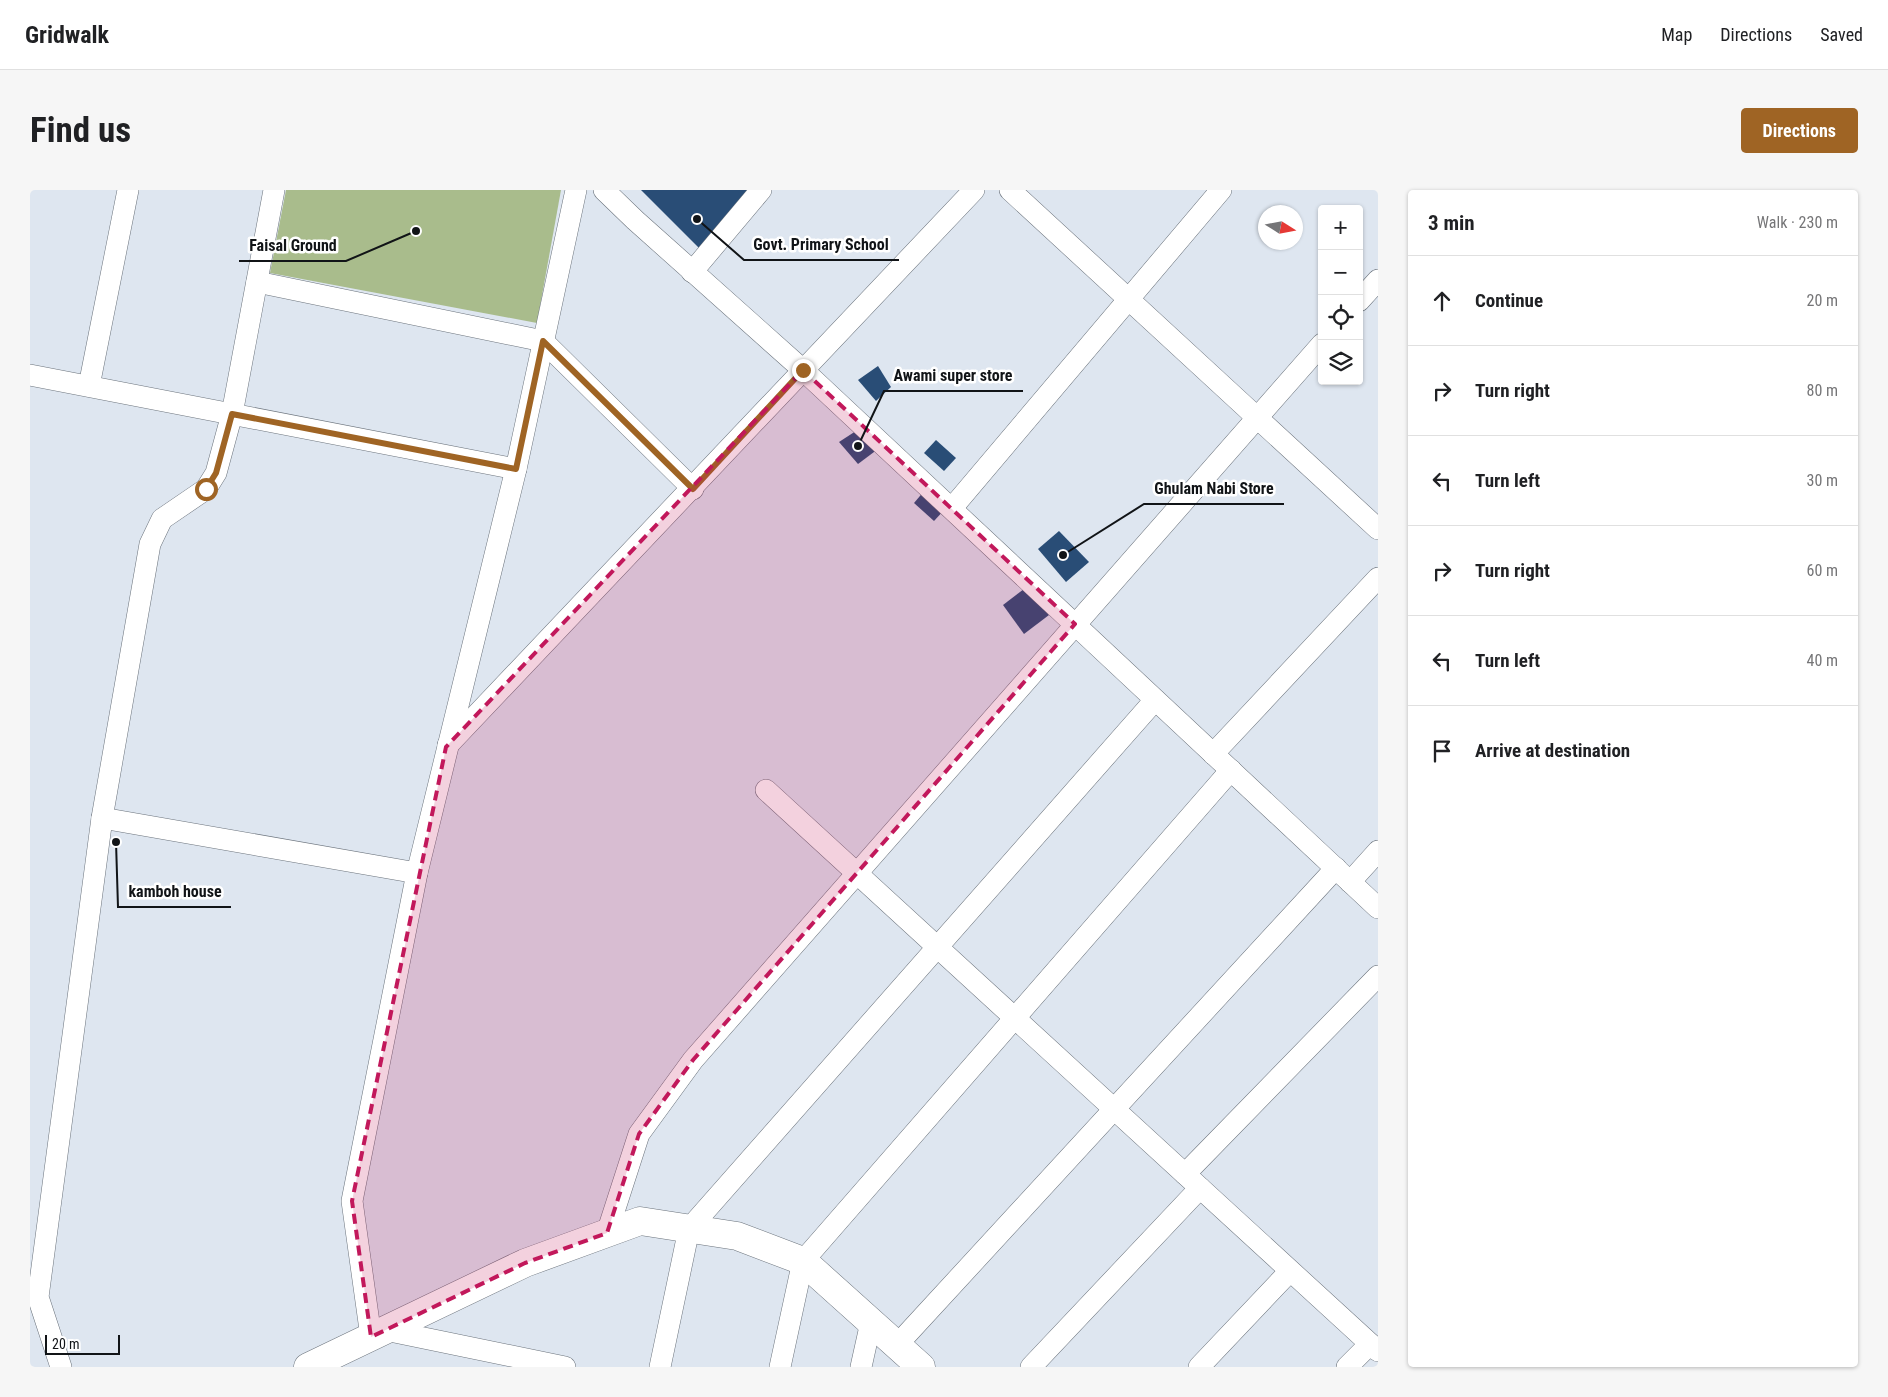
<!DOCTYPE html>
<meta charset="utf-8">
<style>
body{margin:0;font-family:"Roboto Condensed",sans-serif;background:#f6f6f6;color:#202124}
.controls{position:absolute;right:15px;top:15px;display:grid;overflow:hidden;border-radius:5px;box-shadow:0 1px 4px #0004}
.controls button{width:45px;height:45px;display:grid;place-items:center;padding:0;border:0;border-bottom:1px solid #e0e0e0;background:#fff;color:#202124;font:25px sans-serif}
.compass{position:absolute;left:1228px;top:15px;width:45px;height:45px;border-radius:50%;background:#fff;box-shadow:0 1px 4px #0004;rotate:101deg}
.scale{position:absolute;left:15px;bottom:12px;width:75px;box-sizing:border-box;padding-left:5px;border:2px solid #111417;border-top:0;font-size:14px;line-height:18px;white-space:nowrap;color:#111417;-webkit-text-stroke:4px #fff;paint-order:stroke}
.stop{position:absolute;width:15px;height:15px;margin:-11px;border:4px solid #9f6424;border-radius:50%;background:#fff}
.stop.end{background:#9f6424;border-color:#fff;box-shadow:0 1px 5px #0008}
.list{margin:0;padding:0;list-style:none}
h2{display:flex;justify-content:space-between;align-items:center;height:65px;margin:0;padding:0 20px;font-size:21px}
h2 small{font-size:16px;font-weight:400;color:#757577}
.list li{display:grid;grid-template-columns:32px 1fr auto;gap:15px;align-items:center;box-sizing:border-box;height:90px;padding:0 20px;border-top:1px solid #e0e0e0}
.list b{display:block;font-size:19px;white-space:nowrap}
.list em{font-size:16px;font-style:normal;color:#757577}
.icon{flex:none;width:28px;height:28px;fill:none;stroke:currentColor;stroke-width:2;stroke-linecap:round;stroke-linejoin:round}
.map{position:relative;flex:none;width:1348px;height:1177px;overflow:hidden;border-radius:5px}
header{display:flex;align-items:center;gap:30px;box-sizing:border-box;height:70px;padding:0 25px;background:#fff;border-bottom:1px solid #e0e0e0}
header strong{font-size:24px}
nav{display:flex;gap:28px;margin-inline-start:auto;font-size:18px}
.intro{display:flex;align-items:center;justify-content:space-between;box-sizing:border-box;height:120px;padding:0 30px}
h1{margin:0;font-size:35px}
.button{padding:12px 22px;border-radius:5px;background:#9f6424;color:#fff;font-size:18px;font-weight:700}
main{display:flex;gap:30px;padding:0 30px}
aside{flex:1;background:#fff;border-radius:5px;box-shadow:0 1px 4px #0004}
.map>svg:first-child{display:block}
</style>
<header>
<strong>Gridwalk</strong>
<nav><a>Map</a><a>Directions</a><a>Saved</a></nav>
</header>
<div class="intro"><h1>Find us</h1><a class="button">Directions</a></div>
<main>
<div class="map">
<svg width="1348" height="1177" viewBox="0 0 1348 1177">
<rect width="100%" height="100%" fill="#dee6f0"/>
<!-- green -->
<path fill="#a9bc8c" d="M256,0h275l-24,133 -267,-50z"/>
<!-- building -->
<g fill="#294d76">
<path d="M611,0h107l-49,58z"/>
<path d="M848,176l13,21 -15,14 -18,-21z"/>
<path d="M829,239l19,20 -20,15 -19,-22z"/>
<path d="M906,250l20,18 -12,13 -20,-18z"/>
<path d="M895,300l21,18 -12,13 -20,-18z"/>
<path d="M1029,341l30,31 -23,20 -28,-33z"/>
<path d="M998,396l21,29 -25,19 -21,-29z"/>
</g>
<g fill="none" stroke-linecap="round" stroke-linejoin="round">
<!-- street casing -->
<g stroke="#6b737c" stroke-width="22">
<g id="street">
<path d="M574,0l31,30 168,150 575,538"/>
<path d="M980,0l368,339"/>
<path d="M662,82l69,-82"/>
<path d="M227,92l286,59 150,148"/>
<path d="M1329,111l19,-21"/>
<path d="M0,185l486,94"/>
<path d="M59,196l39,-196"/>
<path d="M922,318l269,-318"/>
<path d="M418,555l526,-555"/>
<path d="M1183,564l165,-176"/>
<path d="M736,600l612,561"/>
<path d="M72,628l315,55"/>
<path d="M1320,692l28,-31"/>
<path d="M1155,984l193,-198"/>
<path d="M577,1043l32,-99 54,-74 629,-716"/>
<path d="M355,1140l180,37"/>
<path d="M341,1147l-19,-136 65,-328 99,-404 60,-279"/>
<path d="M867,1155l439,-477"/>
<path d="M31,1177l-23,-70 64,-479 48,-274 12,-25 44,-30 10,-16 16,-59 42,-224"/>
<path d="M630,1177l29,-138 466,-529"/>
<path d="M750,1177l23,-106 428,-491"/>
<path d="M831,1177l10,-45"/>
<path d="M1001,1177l169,-179"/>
<path d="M1169,1177l91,-96"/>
<path d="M1317,1177l23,-23"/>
</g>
</g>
<!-- secondary casing -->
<g stroke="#6b737c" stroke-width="29">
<path id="secondary" d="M278,1177l217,-104 115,-42 97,15 66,25 118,106"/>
</g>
<!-- street -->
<use href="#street" stroke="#fff" stroke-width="21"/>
<!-- secondary -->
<use href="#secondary" stroke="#fff" stroke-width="28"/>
</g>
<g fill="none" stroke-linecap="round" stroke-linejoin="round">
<!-- route -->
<path stroke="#9f6424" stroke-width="6" d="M176,299l10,-16 16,-59 284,55 27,-128 150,148 110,-119"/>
</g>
<!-- marked area -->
<path fill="#c2185b" fill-opacity="0.2" stroke="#c2185b" stroke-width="4" stroke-dasharray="10 6" stroke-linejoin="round" d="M773,180l272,254 -382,436 -54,74 -32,99 -82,30 -154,74 -19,-136 94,-454z"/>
<!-- callouts -->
<path fill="none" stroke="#111417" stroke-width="2" d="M667 29L714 70H869M386 41L316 71H209M828 256L854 201H993M1033 365L1114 314H1254M86 652L88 717H201"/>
<g fill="#111417" stroke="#fff" stroke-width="2">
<circle cx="667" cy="29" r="5"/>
<circle cx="386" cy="41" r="5"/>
<circle cx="828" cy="256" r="5"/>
<circle cx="1033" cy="365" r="5"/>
<circle cx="86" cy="652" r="5"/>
</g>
<g font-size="16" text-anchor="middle" font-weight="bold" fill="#111417" stroke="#fff" stroke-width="5" stroke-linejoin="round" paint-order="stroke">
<text x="791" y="60">Govt. Primary School</text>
<text x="263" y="61">Faisal Ground</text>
<text x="923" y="191">Awami super store</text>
<text x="1184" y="304">Ghulam Nabi Store</text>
<text x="145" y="707">kamboh house</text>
</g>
</svg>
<div class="controls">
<button>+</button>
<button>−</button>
<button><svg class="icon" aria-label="locate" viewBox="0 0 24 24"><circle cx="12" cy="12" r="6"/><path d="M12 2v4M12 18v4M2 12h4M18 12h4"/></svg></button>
<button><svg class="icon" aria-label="layers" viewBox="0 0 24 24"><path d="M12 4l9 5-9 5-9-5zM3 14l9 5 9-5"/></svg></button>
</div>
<svg class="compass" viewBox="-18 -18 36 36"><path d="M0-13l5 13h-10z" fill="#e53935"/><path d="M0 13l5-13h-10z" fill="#757577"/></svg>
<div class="scale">20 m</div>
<div class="stop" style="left:176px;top:299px"></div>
<div class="stop end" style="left:773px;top:180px"></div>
</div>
<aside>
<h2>3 min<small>Walk · 230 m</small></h2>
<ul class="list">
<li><svg class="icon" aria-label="ahead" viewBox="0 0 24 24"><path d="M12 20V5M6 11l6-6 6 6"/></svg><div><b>Continue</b></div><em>20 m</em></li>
<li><svg class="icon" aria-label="right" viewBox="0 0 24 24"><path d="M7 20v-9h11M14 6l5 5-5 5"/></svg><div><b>Turn right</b></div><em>80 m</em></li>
<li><svg class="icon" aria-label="left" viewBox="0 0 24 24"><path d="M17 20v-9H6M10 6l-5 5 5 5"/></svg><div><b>Turn left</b></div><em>30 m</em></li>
<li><svg class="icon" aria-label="right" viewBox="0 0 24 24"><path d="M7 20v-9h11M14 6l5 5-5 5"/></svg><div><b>Turn right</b></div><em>60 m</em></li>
<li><svg class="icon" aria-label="left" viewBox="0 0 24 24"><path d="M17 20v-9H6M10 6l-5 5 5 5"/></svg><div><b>Turn left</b></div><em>40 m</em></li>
<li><svg class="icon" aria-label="arrive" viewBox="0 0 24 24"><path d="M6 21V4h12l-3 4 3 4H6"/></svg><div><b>Arrive at destination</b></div></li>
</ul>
</aside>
</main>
